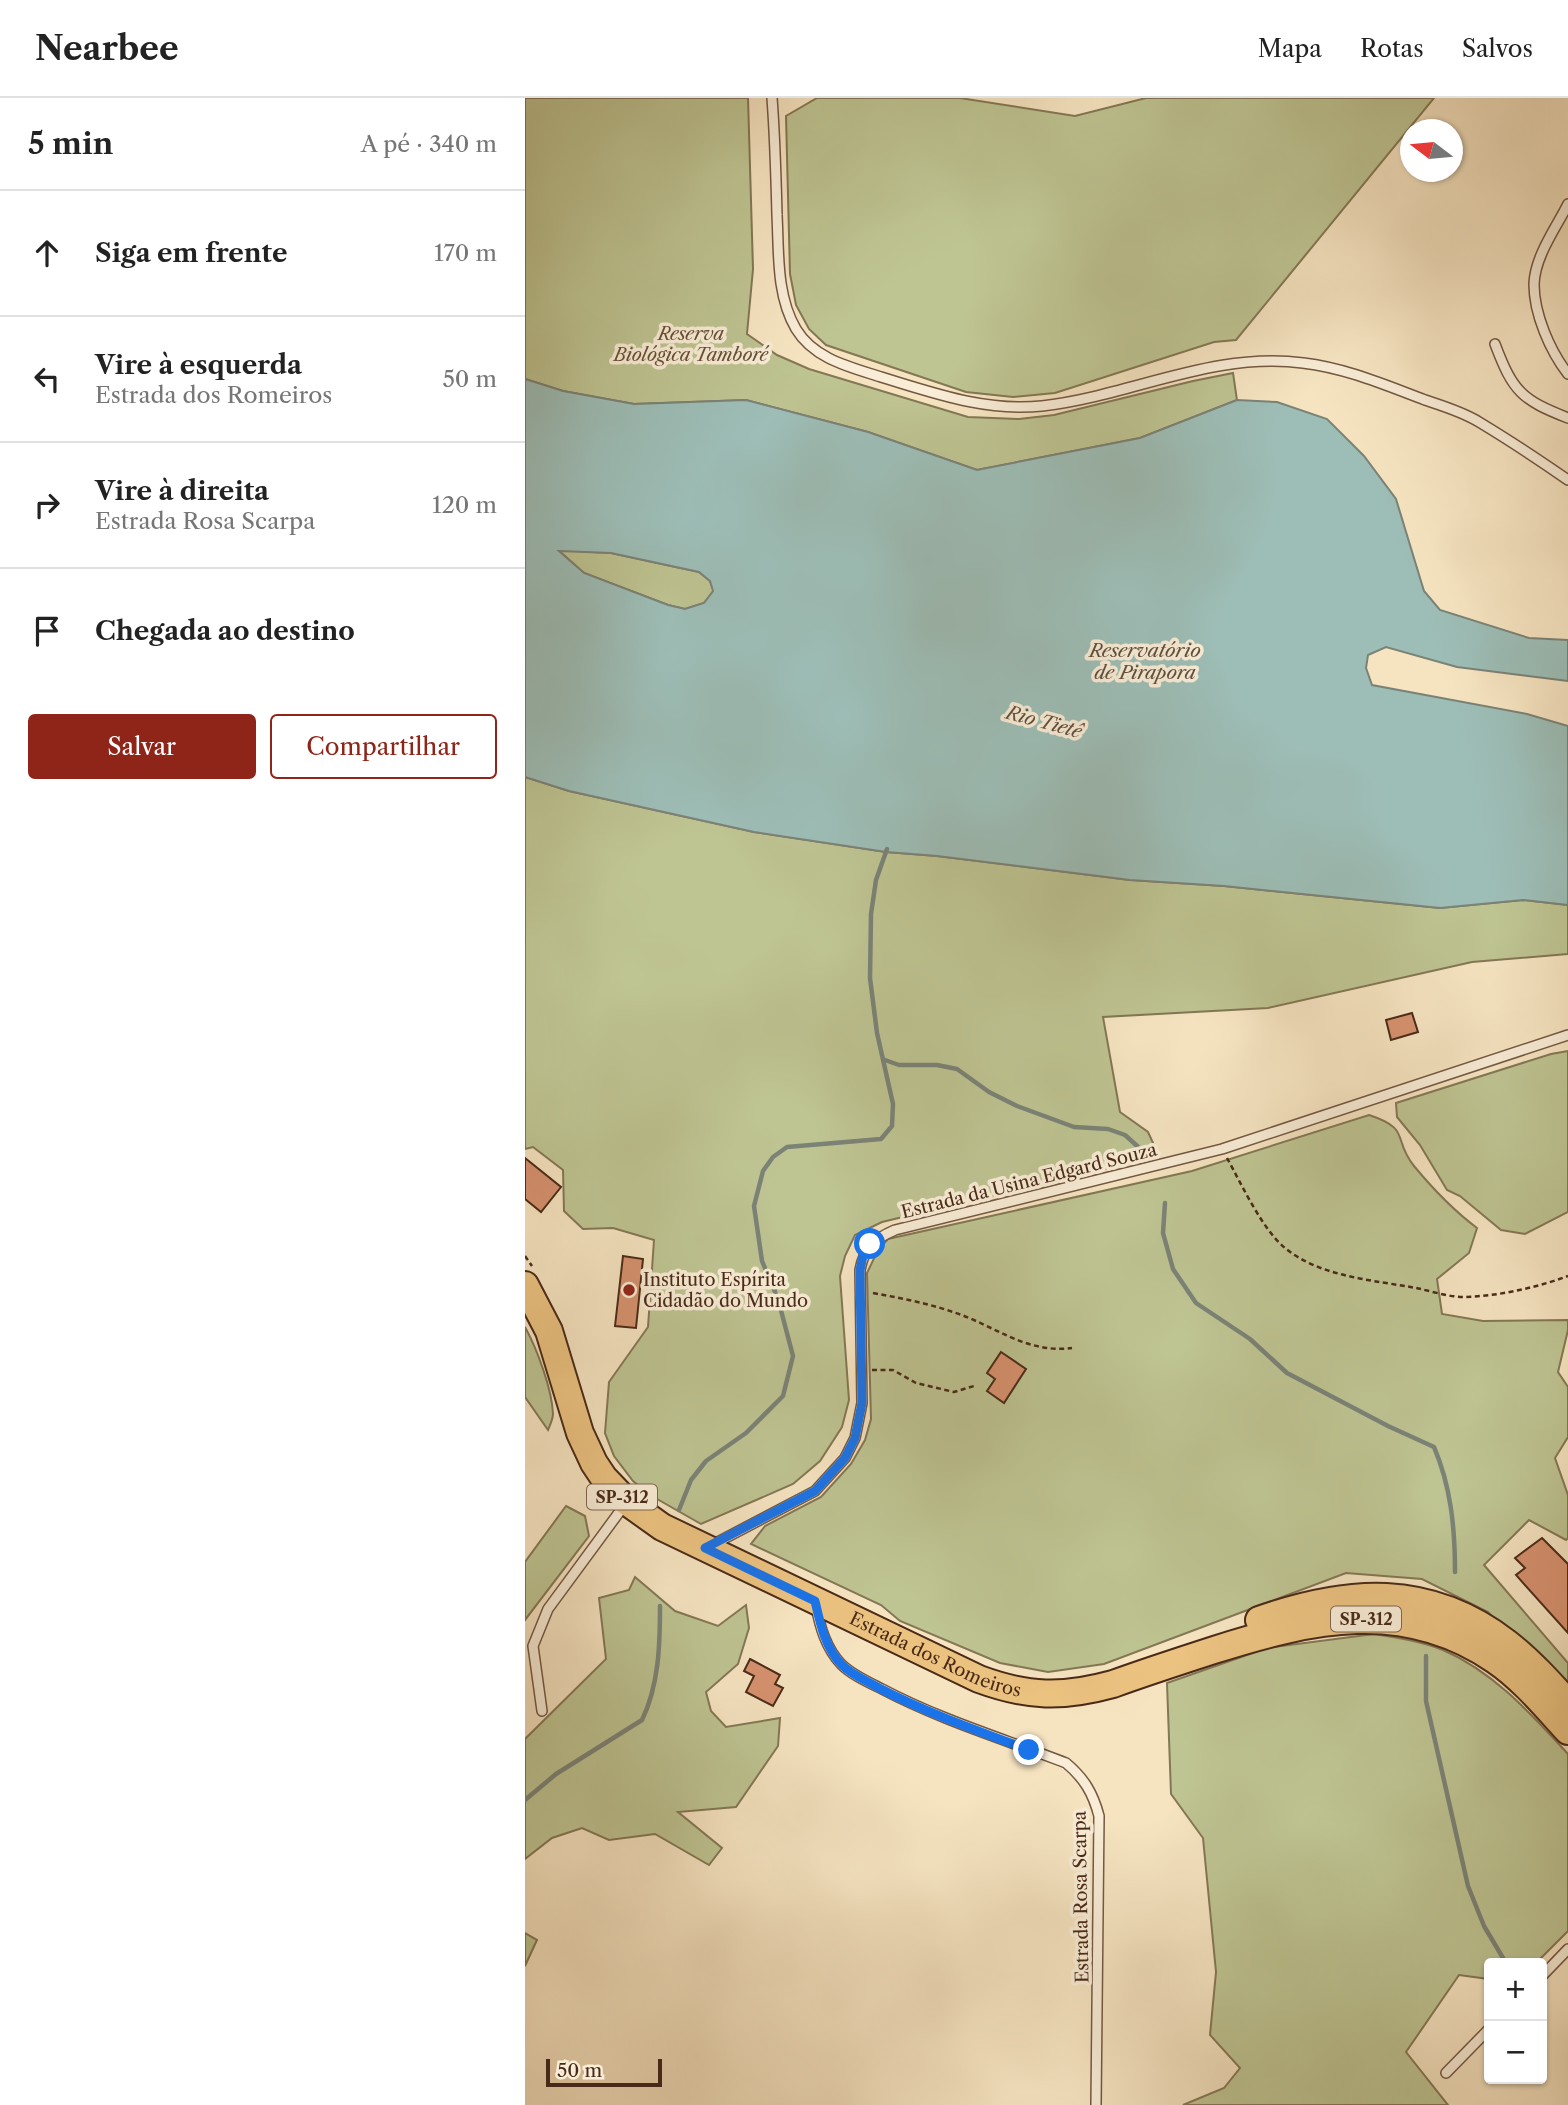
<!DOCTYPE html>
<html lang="pt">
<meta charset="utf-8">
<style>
body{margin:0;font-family:"Libre Caslon Text",serif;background:#f6f6f6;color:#222}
.controls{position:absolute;right:21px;bottom:21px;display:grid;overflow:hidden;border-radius:7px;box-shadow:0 2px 5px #0004}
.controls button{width:63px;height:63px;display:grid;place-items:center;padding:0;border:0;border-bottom:2px solid #e0e0e0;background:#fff;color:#222;font:35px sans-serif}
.compass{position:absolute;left:875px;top:21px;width:63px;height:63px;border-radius:50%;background:#fff;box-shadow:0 2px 5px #0004;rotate:286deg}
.scale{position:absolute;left:21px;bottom:18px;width:116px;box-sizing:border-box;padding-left:7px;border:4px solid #492a18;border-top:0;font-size:19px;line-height:24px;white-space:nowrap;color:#492a18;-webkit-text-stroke:5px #f9edd7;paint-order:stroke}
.stop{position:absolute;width:21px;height:21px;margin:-16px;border:5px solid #1a73e8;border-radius:50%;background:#fff}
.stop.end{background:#1a73e8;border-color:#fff;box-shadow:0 2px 7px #0008}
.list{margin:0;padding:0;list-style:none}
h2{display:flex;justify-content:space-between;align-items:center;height:91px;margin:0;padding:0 28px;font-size:30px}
h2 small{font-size:23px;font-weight:400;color:#767676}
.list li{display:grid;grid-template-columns:46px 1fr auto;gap:21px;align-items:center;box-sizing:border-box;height:126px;padding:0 28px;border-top:2px solid #e0e0e0}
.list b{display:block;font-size:26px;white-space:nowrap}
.list p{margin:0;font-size:23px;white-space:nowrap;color:#767676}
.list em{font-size:23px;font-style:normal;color:#767676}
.actions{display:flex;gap:14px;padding:21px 28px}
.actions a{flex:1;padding:16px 0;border:2px solid #8f2418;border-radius:7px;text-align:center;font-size:24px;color:#8f2418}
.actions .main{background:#8f2418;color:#fff}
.icon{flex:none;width:38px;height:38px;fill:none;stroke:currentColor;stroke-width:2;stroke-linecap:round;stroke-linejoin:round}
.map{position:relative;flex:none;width:1043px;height:2007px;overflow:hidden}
header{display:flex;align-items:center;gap:42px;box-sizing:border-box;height:98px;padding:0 35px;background:#fff;border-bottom:2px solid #e0e0e0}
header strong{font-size:33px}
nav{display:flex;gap:38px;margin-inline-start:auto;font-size:24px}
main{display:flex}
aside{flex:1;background:#fff}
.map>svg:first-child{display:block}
</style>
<header>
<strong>Nearbee</strong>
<nav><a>Mapa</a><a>Rotas</a><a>Salvos</a></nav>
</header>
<main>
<aside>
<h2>5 min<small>A pé · 340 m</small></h2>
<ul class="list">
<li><svg class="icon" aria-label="ahead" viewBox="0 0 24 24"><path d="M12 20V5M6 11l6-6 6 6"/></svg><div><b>Siga em frente</b></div><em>170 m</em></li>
<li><svg class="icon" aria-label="left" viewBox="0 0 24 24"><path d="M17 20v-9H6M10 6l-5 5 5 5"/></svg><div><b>Vire à esquerda</b><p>Estrada dos Romeiros</p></div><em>50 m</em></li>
<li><svg class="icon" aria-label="right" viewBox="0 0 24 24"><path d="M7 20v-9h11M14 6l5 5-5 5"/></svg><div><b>Vire à direita</b><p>Estrada Rosa Scarpa</p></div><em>120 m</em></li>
<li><svg class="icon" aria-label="arrive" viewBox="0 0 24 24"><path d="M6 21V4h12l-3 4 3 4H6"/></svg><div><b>Chegada ao destino</b></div></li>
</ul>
<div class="actions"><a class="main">Salvar</a><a>Compartilhar</a></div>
</aside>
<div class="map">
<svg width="1043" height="2007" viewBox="0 0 1043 2007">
<rect width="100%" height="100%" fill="#f6e4c1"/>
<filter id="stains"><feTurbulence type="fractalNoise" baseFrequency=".00286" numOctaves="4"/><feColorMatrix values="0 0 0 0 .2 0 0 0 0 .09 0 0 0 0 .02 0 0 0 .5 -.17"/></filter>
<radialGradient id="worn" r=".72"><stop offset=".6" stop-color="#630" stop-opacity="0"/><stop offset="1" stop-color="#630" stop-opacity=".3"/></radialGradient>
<!-- green -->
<g fill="#bec492" stroke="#847755" stroke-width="2">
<path d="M0,0h223l5,171 -6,65 30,21 32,14 159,48 51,2 35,-4 139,-34 40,-8 4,27 -97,38 -163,32 -109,-38 -122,-32 -112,4 -71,-13 -38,-12z"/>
<path d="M292,0h143l115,18 71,-18h288l-198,242 -22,2 -159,51 -42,4 -47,-5 -140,-47 -17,-16 -13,-24 -6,-31 -4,-158z"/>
<path d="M33,452l53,3 88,19 11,9 4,10 -10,12 -19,6 -17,-4 -84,-32z"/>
<path d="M0,679l44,14 185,41 132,20 51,4 193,24 94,6 216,22 83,-8 45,5v49l-96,8 -204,46 -165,9 17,95 28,20 11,24 -277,66 -27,13 -10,21 -5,20 9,124 -7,27 -22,34 -27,23 -92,40 -51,-29 -17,-14 -19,-25 -9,-23 4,-51 39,-55 6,-87 -41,-12 -30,1 -19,-18 -1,-41 -30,-23 -8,2z"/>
<path d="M1043,953v161l-43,22 -24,-4 -41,-34 -13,-6 -27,-45 -23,-28 -1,-14 155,-49z"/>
<path d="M844,1017c43,14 23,24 45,51 19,23 39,44 63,62l-8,25 -32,26 5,35 41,7 85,-1v10l-10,42 10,15v50l-13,21 13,37v43l-2,2 -37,-20 -45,45 84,98v30l-80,-81 -66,-33 -76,-6 -242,91 -56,8 -48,-9 -100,-42 -19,-16 -130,-61 14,-18 56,-29 30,-33 14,-24 6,-21 -4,-146 11,-23 10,-11 304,-68z"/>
<path d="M0,1229c12,22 27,62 28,87 0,5 -3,11 -5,16l-23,-33z"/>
<path d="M41,1408l19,10 4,20 -64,84v-58z"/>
<path d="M110,1479l40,34 43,15 28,-21 3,23 -11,36 -32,28 5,19 15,16 54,-9 -2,28 -42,61 -58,5 44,36 -13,17 -54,-31 -46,6 -27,-12 -30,10 -27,21v-120l81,-80 -7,-61 30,-8z"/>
<path d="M849,1536c23,4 47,7 69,16 51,22 88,64 125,104v177l-32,32h-47v16l-30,-4 -53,77 42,53h-265l41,-17 16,-20 -30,-33 6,-63 -13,-134 -32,-44 -4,-111 100,-35z"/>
<path d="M0,1835l12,7 -12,26z"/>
</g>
<!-- water -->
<path fill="#9dbeb7" stroke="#7b8377" stroke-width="2" fill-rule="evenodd" d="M0,281l38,12 71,13 112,-4 122,32 109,38 163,-32 97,-38 40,2 50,17 37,37 32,43 28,92 16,19 89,28 39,2v41l-111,-14 -71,-20 -18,8 -2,13 6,17 155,29 41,12v179l-45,-5 -83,8 -216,-22 -94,-6 -193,-24 -51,-4 -132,-20 -185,-41 -44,-14zM34,453l52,2 88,19 11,9 3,10 -9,12 -19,6 -17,-4 -84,-32z"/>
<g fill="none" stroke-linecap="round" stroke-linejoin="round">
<!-- stream -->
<g stroke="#7b8377" stroke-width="4.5">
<path d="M360,962l14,5h38l20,4 32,23 28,14 57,21 34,2 17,6 21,19"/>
<path d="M640,1105l-2,30 10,36 23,34 54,36 37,34 101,53 46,21c17,40 21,81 21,125"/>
<path d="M154,1412l12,-30 15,-19 40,-28 37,-37 10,-40 -15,-57 -16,-38 -8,-55 9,-35 10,-14 14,-10 94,-8 11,-13 1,-22 -16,-71 -7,-55 1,-64 5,-34 11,-31"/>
<path d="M901,1558v45l42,185 16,40 19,32"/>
<path d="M0,1702l31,-26 86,-54c17,-35 18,-76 18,-114"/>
</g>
</g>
<!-- building -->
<g fill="#d7926f" stroke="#492a18" stroke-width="2">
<path d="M887,915l6,19 -27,8 -5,-20z"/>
<path d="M0,1060l36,29 -20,25 -16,-13z"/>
<path d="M98,1158l20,3 -7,69 -21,-2z"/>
<path d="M476,1254l25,17 -22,34 -17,-12 8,-12 -8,-6z"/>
<path d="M1017,1440l26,26v69l-52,-58 9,-7 -10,-10z"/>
<path d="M225,1561l30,16 -5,9 8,4 -10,18 -27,-14 8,-16 -10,-5z"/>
</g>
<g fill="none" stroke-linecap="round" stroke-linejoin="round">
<!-- service casing -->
<g stroke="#745842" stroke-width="12">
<g id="service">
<path d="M247,0c3,39 4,78 5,117 2,37 -1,80 19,114 18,30 54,38 85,48 53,16 105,35 161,29 88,-10 171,-55 261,-43 43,5 82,22 122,37 18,6 38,12 54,22 30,18 60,38 89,58"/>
<path d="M1043,106c-12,24 -33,52 -34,80 0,30 16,67 34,90"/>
<path d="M970,246c18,48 27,56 73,74"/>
<path d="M187,1447l103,-54 30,-33 10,-20 7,-35 -2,-133c4,-22 14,-31 35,-40l327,-81 346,-114"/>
<path d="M291,1508c4,21 10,42 25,58 11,11 27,18 41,25 59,31 122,50 184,74 18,15 27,30 33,53l-3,289"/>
<path d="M17,1613l-9,-65 15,-37 78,-106"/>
<path d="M1017,1878l26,-27"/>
<path d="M921,1975l43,-44"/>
</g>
</g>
<!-- primary casing -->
<g stroke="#492a18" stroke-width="30">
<g id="primary">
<path id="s1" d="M0,1187l24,46 31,102 14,30 10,15 23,24 35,25 317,152c49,18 83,19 134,5 33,-12 67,-23 101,-34 98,-31 190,-52 281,10 28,19 50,46 73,71"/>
<path d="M734,1522c88,-31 169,-38 248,23 22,17 42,39 61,60"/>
</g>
</g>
<!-- path -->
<g stroke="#492a18" stroke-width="2.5" stroke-dasharray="5 3.5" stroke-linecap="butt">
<path d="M702,1060c15,27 35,71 58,90 35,29 88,32 131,40 15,3 32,9 48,9 35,-1 71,-9 104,-21"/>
<path d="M0,1158l7,10"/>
<path d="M348,1195c27,5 54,10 80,19 41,13 73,42 119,36"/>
<path d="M347,1272h21l23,13 38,9 20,-6"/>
</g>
<!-- service -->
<use href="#service" stroke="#f9edd7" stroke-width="9"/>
<!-- primary -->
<use href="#primary" stroke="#ebc280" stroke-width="26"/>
</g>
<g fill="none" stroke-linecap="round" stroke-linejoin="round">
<!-- route -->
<path stroke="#1a73e8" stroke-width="9" d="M345,1146l-7,12 -3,14 2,133 -7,35 -10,20 -30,33 -110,57 110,53c5,22 10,47 27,64 10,10 25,16 37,23 48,25 99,43 150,62"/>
</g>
<!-- markers -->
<circle fill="#8f2418" stroke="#f9edd7" stroke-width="2.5" cx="104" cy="1192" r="7"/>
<g text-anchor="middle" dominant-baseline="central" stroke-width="7" stroke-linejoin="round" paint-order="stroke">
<!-- shield labels -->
<g fill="#f9edd7" stroke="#7e6451" stroke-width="2">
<rect x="62" y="1386.5" width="70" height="25" rx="5"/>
<rect x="806" y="1508.5" width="70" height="25" rx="5"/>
</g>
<g font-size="16" font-weight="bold" fill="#492a18">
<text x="97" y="1399">SP-312</text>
<text x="841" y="1521">SP-312</text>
</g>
<!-- park labels -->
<g font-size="18" font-style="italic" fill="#665036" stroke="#f9edd7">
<text x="166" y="236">Reserva<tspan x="166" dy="21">Biológica Tamboré</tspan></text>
</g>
<!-- street labels -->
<g font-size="18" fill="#492a18" stroke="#f9edd7">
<text transform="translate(504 1083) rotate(-14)">Estrada da Usina Edgard Souza</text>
<text stroke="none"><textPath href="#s1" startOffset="588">Estrada dos Romeiros</textPath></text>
<text transform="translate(556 1799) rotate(-91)">Estrada Rosa Scarpa</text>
</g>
<!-- poi labels -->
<g font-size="18" fill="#492a18" stroke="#f9edd7" text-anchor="start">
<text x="118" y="1182">Instituto Espírita<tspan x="118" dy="21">Cidadão do Mundo</tspan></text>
</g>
<!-- water labels -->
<g font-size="19" font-style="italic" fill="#5e4f40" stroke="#f9edd7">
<text x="620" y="552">Reservatório<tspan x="620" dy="22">de Pirapora</tspan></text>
<text transform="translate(519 624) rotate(15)">Rio Tietê</text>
</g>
</g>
<rect width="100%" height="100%" filter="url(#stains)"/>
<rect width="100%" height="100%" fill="url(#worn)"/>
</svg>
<div class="controls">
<button>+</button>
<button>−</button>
</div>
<svg class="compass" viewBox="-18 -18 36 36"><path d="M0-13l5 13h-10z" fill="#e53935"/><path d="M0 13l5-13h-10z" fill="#767676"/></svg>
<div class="scale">50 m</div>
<div class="stop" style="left:345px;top:1146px"></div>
<div class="stop end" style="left:504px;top:1652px"></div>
</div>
</main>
